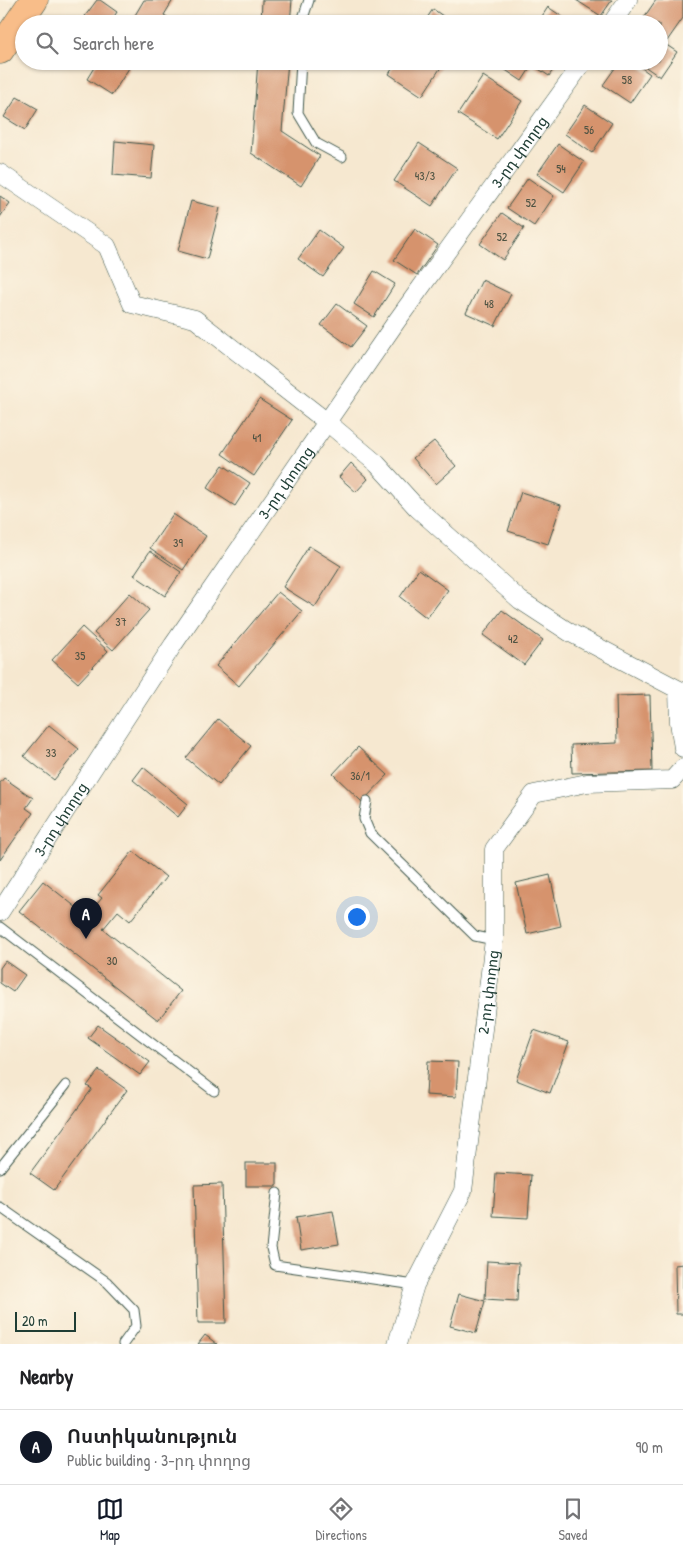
<!DOCTYPE html>
<meta charset="utf-8">
<style>
body{margin:0;font-family:"Patrick Hand","Noto Sans Armenian",sans-serif;background:#f6f6f6;color:#202124}
.scale{position:absolute;left:15px;bottom:12px;width:61px;box-sizing:border-box;padding-left:5px;border:2px solid #1f3d34;border-top:0;font-size:14px;line-height:18px;white-space:nowrap;color:#1f3d34;-webkit-text-stroke:4px #fcf5e5;paint-order:stroke}
.you{position:absolute;left:356px;top:916px;width:18px;height:18px;margin:-12px;border:4px solid #fff;border-radius:50%;background:#1a73e8;box-shadow:0 0 0 8px #1a73e833}
.badge{display:grid;place-items:center;width:32px;height:32px;border-radius:50%;background:#111827;color:#fff;font-size:16px;font-weight:700}
.pin{position:absolute;translate:-50% -41px;filter:drop-shadow(0 1px 2px #0008)}
.pin::after{content:'';position:absolute;top:26px;width:18px;height:15px;background:inherit;clip-path:polygon(0 0,100% 0,50% 100%)}
.list{margin:0;padding:0;list-style:none}
h2{display:flex;justify-content:space-between;align-items:center;height:65px;margin:0;padding:0 20px;font-size:21px}
h2 small{font-size:16px;font-weight:400;color:#757577}
.list li{display:grid;grid-template-columns:32px 1fr auto;gap:15px;align-items:center;box-sizing:border-box;height:75px;padding:0 20px;border-top:1px solid #e0e0e0}
.list b{display:block;font-size:19px;white-space:nowrap}
.list p{margin:0;font-size:16px;white-space:nowrap;color:#757577}
.list em{font-size:16px;font-style:normal;color:#757577}
.icon{flex:none;width:28px;height:28px;fill:none;stroke:currentColor;stroke-width:2;stroke-linecap:round;stroke-linejoin:round}
.map{position:relative;flex:none;width:683px;height:1344px;overflow:hidden}
.search{position:absolute;background:#fff;box-shadow:0 1px 4px #0004;left:15px;right:15px;top:15px;height:55px;display:flex;align-items:center;gap:12px;box-sizing:border-box;padding:0 18px;border-radius:28px;color:#757577;font-size:19px}
.sheet{height:140px;background:#fff}
nav{display:flex;justify-content:space-around;align-items:center;box-sizing:border-box;height:70px;border-top:1px solid #e0e0e0;background:#fff;font-size:14px;color:#757577}
nav a{display:grid;justify-items:center;gap:2px}
nav .on{color:#111827}
.map>svg:first-child{display:block}
</style>
<div class="map">
<svg width="683" height="1344" viewBox="0 0 683 1344">
<rect width="100%" height="100%" fill="#fcf5e5"/>
<filter id="ink" filterUnits="userSpaceOnUse"><feTurbulence type="fractalNoise" baseFrequency=".02" numOctaves="2"/><feDisplacementMap in="SourceGraphic" scale="10" xChannelSelector="R" yChannelSelector="G"/><feConvolveMatrix kernelMatrix="1 2 1 2 8 2 1 2 1" color-interpolation-filters="sRGB"/></filter>
<filter id="wash" filterUnits="userSpaceOnUse"><feTurbulence type="fractalNoise" baseFrequency=".0096" numOctaves="4" result="noise"/><feDisplacementMap in="SourceGraphic" scale="20" xChannelSelector="R" yChannelSelector="G"/><feGaussianBlur stdDeviation="1.12" result="paint"/><feColorMatrix in="noise" values="0 0 0 0 0 0 0 0 0 0 0 0 0 0 0 0 0 1.4 0 .05"/><feComposite in="paint" operator="in"/></filter>
<g filter="url(#wash)">
<rect width="100%" height="100%" fill="#f6e8d0"/>
<g id="blocks">
<!-- building -->
<g fill="#d6936d">
<path d="M97,0h3l17,12 -8,12h-13l-11,-8z"/>
<path d="M144,0h29l-9,15 14,9h-44l-3,-2z"/>
<path d="M262,0h30l-2,24h-29z"/>
<path d="M576,0h36l-11,16z"/>
<path d="M656,0h27v18l-16,23 -8,-5v-12l-19,-1z"/>
<path d="M548,7l25,17h-36z"/>
<path d="M433,9l21,15h-31z"/>
<path d="M659,40l18,12 -17,25 -23,-16h22z"/>
<path d="M98,61h21l10,7 -17,27 -25,-16z"/>
<path d="M258,61h30l-6,70 38,25 -19,30 -50,-33z"/>
<path d="M397,61h48l-23,35 -33,-22z"/>
<path d="M501,61h22l8,6 -9,14 -24,-16z"/>
<path d="M527,61h32l-10,15z"/>
<path d="M620,61h12l18,13 -20,29 -27,-18z"/>
<path d="M483,76l39,25 -25,38 -39,-25z"/>
<path d="M17,97l21,12 -13,21 -21,-13z"/>
<path d="M585,105l27,18 -20,30 -27,-19z"/>
<path d="M115,141l39,4 -3,33 -38,-3z"/>
<path d="M419,143l38,25 -25,38 -38,-25z"/>
<path d="M558,144l26,18 -20,30 -27,-18z"/>
<path d="M528,178l26,18 -20,30 -27,-18z"/>
<path d="M0,196l10,7 -10,14z"/>
<path d="M191,201l29,7 -13,51 -29,-8z"/>
<path d="M502,213l22,15 -21,32 -23,-16z"/>
<path d="M415,229l23,16 -21,30 -23,-15z"/>
<path d="M319,230l25,18 -21,29 -25,-18z"/>
<path d="M374,271l21,13 -21,33 -20,-13z"/>
<path d="M482,280l29,14 -16,32 -29,-13z"/>
<path d="M337,304l30,22 -16,21 -30,-22z"/>
<path d="M259,399l33,21 -38,56 -32,-22z"/>
<path d="M434,441l22,25 -20,18 -23,-26z"/>
<path d="M351,463l17,16 -12,13 -17,-15z"/>
<path d="M223,465l27,18 -15,23 -28,-18z"/>
<path d="M521,492l40,13 -13,39 -40,-13z"/>
<path d="M173,514l33,22 -23,34 -33,-22z"/>
<path d="M309,546l32,20 -26,41 -32,-20z"/>
<path d="M150,551l31,21 -16,24 -31,-21z"/>
<path d="M419,569l29,21 -21,28 -27,-21z"/>
<path d="M278,592l24,19 -63,75 -23,-20z"/>
<path d="M130,593l19,17 -36,40 -19,-17z"/>
<path d="M502,610l41,30 -19,25 -41,-30z"/>
<path d="M82,627l26,24 -30,32 -26,-23z"/>
<path d="M650,695l2,76 -80,2 -1,-28 46,-2 -1,-47z"/>
<path d="M218,719l33,27 -32,39 -33,-27z"/>
<path d="M49,725l30,24 -25,31 -30,-24z"/>
<path d="M358,747l30,28 -26,27 -29,-28z"/>
<path d="M143,767l45,37 -10,13 -45,-37z"/>
<path d="M4,778l29,20 -7,10 7,5 -33,47v-77z"/>
<path d="M133,851l33,26 -36,44 -12,-10 -15,18 78,62 -23,29 -139,-109 24,-30 44,35 15,-18 -4,-3z"/>
<path d="M550,875l11,51 -34,8 -11,-51z"/>
<path d="M5,961l20,14 -12,17 -13,-9v-15z"/>
<path d="M98,1025l52,37 -10,13 -52,-37z"/>
<path d="M534,1030l35,12 -19,51 -34,-13z"/>
<path d="M428,1061l30,1 -2,35 -30,-2z"/>
<path d="M99,1070l28,20 -73,100 -24,-17 62,-84 -5,-3z"/>
<rect x="246" y="1163" width="31" height="23"/>
<path d="M496,1173l35,2 -3,43 -35,-2z"/>
<path d="M222,1184l4,139h-28l-4,-138z"/>
<path d="M333,1211l6,33 -38,6 -5,-33z"/>
<path d="M487,1261l32,2 -2,38 -32,-2z"/>
<path d="M683,1264v50h-7l-1,-49z"/>
<path d="M459,1294l26,7 -9,32 -26,-7z"/>
<path d="M205,1335l12,9h-19z"/>
</g>
</g>
</g>
<g filter="url(#ink)">
<use href="#blocks" fill-opacity="0" stroke="#3f574b" stroke-width="1"/>
<g fill="none" stroke-linecap="round" stroke-linejoin="round">
<!-- lane casing -->
<g stroke="#3f574b" stroke-width="11">
<g id="lane">
<path d="M301,24l8,-24"/>
<path d="M301,61l-3,52 18,30 26,14"/>
<path d="M367,801l-3,18 6,14 105,103 19,4"/>
<path d="M0,927l214,164"/>
<path d="M0,1168l66,-83"/>
<path d="M277,1193l-6,55 4,17 140,20"/>
<path d="M0,1207l107,75 27,28 2,16 -13,18"/>
</g>
</g>
<!-- street casing -->
<g stroke="#3f574b" stroke-width="19">
<g id="street">
<path d="M611,24l17,-24"/>
<path d="M0,173l107,73 25,58 63,15 132,103 50,42 40,44 103,92 49,32 114,60"/>
<path d="M678,690l1,32 4,26"/>
<path id="s1" d="M0,912l173,-267 223,-323 188,-261"/>
<path id="s2" d="M397,1344l18,-59 48,-94 31,-251v-91l40,-55 53,-11 85,-3 11,-12"/>
</g>
</g>
<!-- primary casing -->
<g stroke="#3f574b" stroke-width="29">
<path id="primary" d="M0,50l34,-50"/>
</g>
<!-- lane -->
<use href="#lane" stroke="#fff" stroke-width="9"/>
<!-- street -->
<use href="#street" stroke="#fff" stroke-width="18"/>
<!-- primary -->
<use href="#primary" stroke="#f8bd89" stroke-width="28"/>
</g>
</g>
<g text-anchor="middle" dominant-baseline="central" stroke-width="4.5" stroke-linejoin="round" paint-order="stroke">
<!-- number labels -->
<g font-size="12" fill="#4d5242">
<text x="627" y="79">58</text>
<text x="589" y="129">56</text>
<text x="561" y="168">54</text>
<text x="425" y="175">43/3</text>
<text x="531" y="202">52</text>
<text x="502" y="236">52</text>
<text x="489" y="303">48</text>
<text x="257" y="437">41</text>
<text x="178" y="542">39</text>
<text x="121" y="621">37</text>
<text x="513" y="638">42</text>
<text x="80" y="655">35</text>
<text x="51" y="752">33</text>
<text x="360" y="775">36/1</text>
<text x="112" y="960">30</text>
</g>
<!-- street labels -->
<g font-size="15" fill="#1f3d34" stroke="#fcf5e5">
<text stroke="none"><textPath href="#s1" startOffset="921">3-րդ փողոց</textPath></text>
<text stroke="none"><textPath href="#s1" startOffset="516">3-րդ փողոց</textPath></text>
<text stroke="none"><textPath href="#s1" startOffset="111">3-րդ փողոց</textPath></text>
<text stroke="none"><textPath href="#s2" startOffset="368">2-րդ փողոց</textPath></text>
</g>
</g>
</svg>
<div class="scale">20 m</div>
<div class="you"></div>
<div class="pin badge" style="left:86px;top:939px">A</div>
<div class="search"><svg class="icon" aria-label="search" viewBox="0 0 24 24"><circle cx="10" cy="10" r="6"/><path d="M15 15l6 6"/></svg>Search here</div>
</div>
<section class="sheet">
<h2>Nearby<small></small></h2>
<ul class="list">
<li><span class="badge">A</span><div><b>Ոստիկանություն</b><p>Public building · 3-րդ փողոց</p></div><em>90 m</em></li>
</ul>
</section>
<nav>
<a class="on"><svg class="icon" aria-label="map" viewBox="0 0 24 24"><path d="M3 6l6-2 6 2 6-2v14l-6 2-6-2-6 2zM9 4v14M15 6v14"/></svg>Map</a>
<a><svg class="icon" aria-label="directions" viewBox="0 0 24 24"><path d="M12 3l9 9-9 9-9-9zM9 14v-3h6M13 9l2 2-2 2"/></svg>Directions</a>
<a><svg class="icon" aria-label="saved" viewBox="0 0 24 24"><path d="M7 4h10v16l-5-4-5 4z"/></svg>Saved</a>
</nav>
